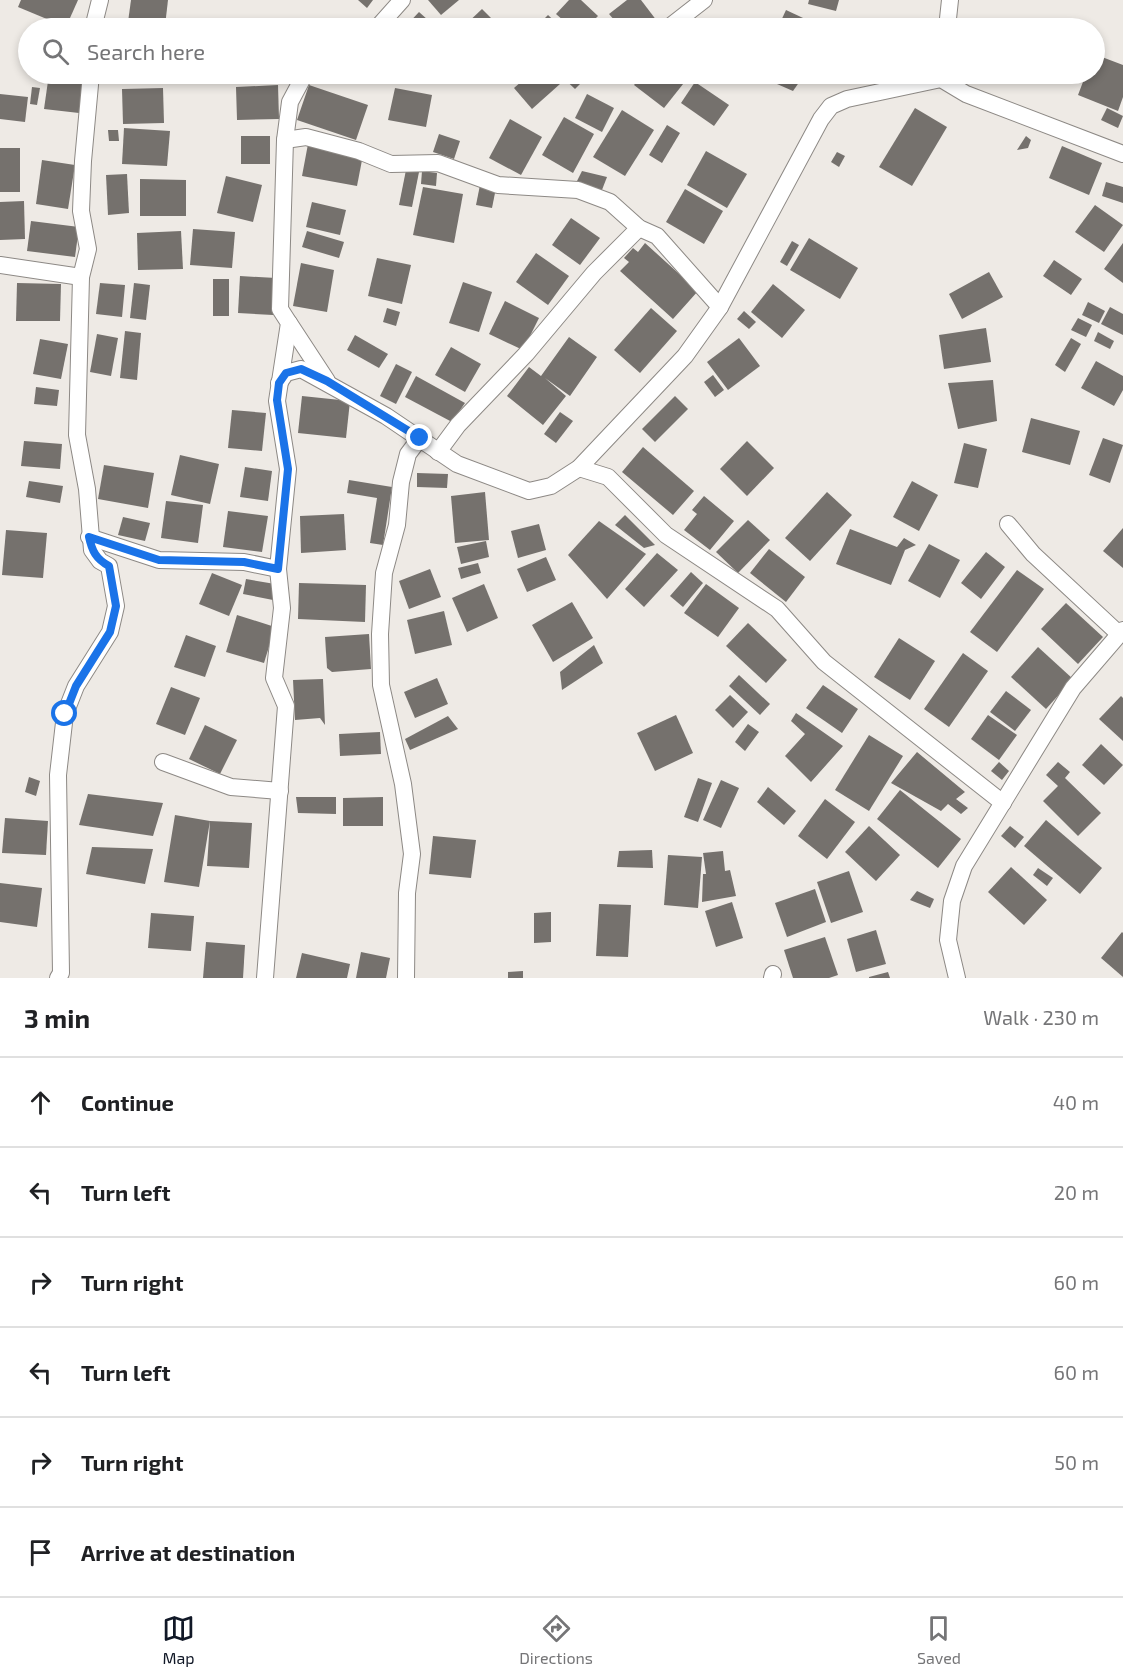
<!DOCTYPE html>
<meta charset="utf-8">
<style>
body{margin:0;font-family:"Exo 2",sans-serif;background:#f6f6f6;color:#202124}
.stop{position:absolute;width:18px;height:18px;margin:-14px;border:4px solid #1a73e8;border-radius:50%;background:#fff}
.stop.end{background:#1a73e8;border-color:#fff;box-shadow:0 2px 6px #0008}
.list{margin:0;padding:0;list-style:none}
h2{display:flex;justify-content:space-between;align-items:center;height:78px;margin:0;padding:0 24px;font-size:26px}
h2 small{font-size:20px;font-weight:400;color:#757577}
.list li{display:grid;grid-template-columns:39px 1fr auto;gap:18px;align-items:center;box-sizing:border-box;height:90px;padding:0 24px;border-top:2px solid #e0e0e0}
.list b{display:block;font-size:22px;white-space:nowrap}
.list em{font-size:20px;font-style:normal;color:#757577}
.icon{flex:none;width:33px;height:33px;fill:none;stroke:currentColor;stroke-width:2;stroke-linecap:round;stroke-linejoin:round}
.map{position:relative;flex:none;width:1123px;height:978px;overflow:hidden}
.search{position:absolute;background:#fff;box-shadow:0 3px 9px #0003;left:18px;right:18px;top:18px;height:66px;display:flex;align-items:center;gap:15px;box-sizing:border-box;padding:0 21px;border-radius:33px;color:#757577;font-size:22px}
.sheet{height:618px;background:#fff}
nav{display:flex;justify-content:space-around;align-items:center;box-sizing:border-box;height:84px;border-top:2px solid #e0e0e0;background:#fff;font-size:16px;color:#757577}
nav a{display:grid;justify-items:center;gap:3px}
nav .on{color:#111827}
.map>svg:first-child{display:block}
</style>
<div class="map">
<svg width="1123" height="978" viewBox="0 0 1123 978">
<rect width="100%" height="100%" fill="#eeeae5"/>
<!-- building -->
<g fill="#75716d">
<path d="M21,0h57l-12,27 -48,-20z"/>
<path d="M131,0h37l-3,26 -37,-4z"/>
<path d="M358,0h15l-6,8z"/>
<path d="M428,0h31l-18,15z"/>
<path d="M569,0h12l17,16 -12,12h-14l-16,-14z"/>
<path d="M627,0h14l16,21 -9,7h-27l-12,-14z"/>
<path d="M809,0h30l-3,11 -28,-7z"/>
<path d="M482,9l19,19h-39z"/>
<path d="M786,10l32,15 -1,3h-25l-12,-5z"/>
<path d="M419,12l18,16h-33z"/>
<path d="M548,15l14,13h-27z"/>
<path d="M607,20l8,8h-17z"/>
<path d="M1094,54l29,11v32l-5,14 -40,-16 8,-21h8z"/>
<path d="M49,74l35,3 -5,36 -35,-4z"/>
<path d="M530,74h20l10,10 -28,25 -18,-21z"/>
<path d="M559,74h31l-15,15z"/>
<path d="M643,74h48l-27,34 -30,-23z"/>
<path d="M783,74l17,7 -7,10 -16,-7z"/>
<path d="M695,82l34,23 -15,21 -33,-23z"/>
<path d="M278,85l1,34 -42,1 -1,-33z"/>
<path d="M309,85l59,20 -12,35 -59,-20z"/>
<path d="M32,87l8,1 -3,17 -7,-1z"/>
<path d="M163,88l1,35 -41,1 -1,-35z"/>
<path d="M395,88l37,7 -6,32 -38,-7z"/>
<path d="M0,94l28,3 -3,25 -25,-3z"/>
<path d="M587,94l27,14 -12,24 -27,-14z"/>
<path d="M915,108l32,19 -35,59 -33,-19z"/>
<path d="M1107,108l16,8 -5,12 -17,-8z"/>
<path d="M622,110l32,20 -29,46 -32,-19z"/>
<path d="M564,117l30,17 -21,39 -31,-18z"/>
<path d="M510,119l32,18 -21,38 -32,-17z"/>
<path d="M667,125l13,8 -18,30 -13,-8z"/>
<path d="M124,128l46,3 -3,35 -45,-2z"/>
<path d="M108,130h10l1,11h-10z"/>
<path d="M439,134l21,7 -6,18 -21,-7z"/>
<rect x="241" y="136" width="29" height="28"/>
<path d="M1026,136l5,4 -3,8 -11,2z"/>
<path d="M308,144l55,11 -6,31 -55,-10z"/>
<path d="M1062,146l40,17 -13,32 -40,-17z"/>
<rect x="0" y="148" width="20" height="44"/>
<path d="M706,151l41,23 -20,34 -40,-23z"/>
<path d="M837,152l8,4 -6,11 -8,-5z"/>
<path d="M42,160l33,5 -7,44 -32,-5z"/>
<path d="M406,170l13,2 -7,35 -13,-2z"/>
<path d="M422,171l15,2 -1,13 -15,-2z"/>
<path d="M582,171l25,6 -7,18 -26,-8z"/>
<path d="M127,174l2,39 -21,2 -2,-40z"/>
<path d="M226,176l36,9 -9,37 -36,-9z"/>
<path d="M140,179l46,1v36h-46z"/>
<path d="M1106,182l17,5v16l-21,-7z"/>
<path d="M480,185l16,3 -4,20 -16,-3z"/>
<path d="M423,187l40,7 -9,49 -41,-8z"/>
<path d="M685,189l38,22 -19,33 -38,-22z"/>
<path d="M24,201l1,38 -25,1v-38z"/>
<path d="M312,202l34,8 -6,25 -34,-8z"/>
<path d="M1095,205l28,20 -19,27 -29,-20z"/>
<path d="M571,218l29,20 -20,27 -28,-20z"/>
<path d="M31,221l48,6 -4,30 -48,-6z"/>
<path d="M193,229l42,3 -3,36 -42,-3z"/>
<path d="M181,231l2,38 -45,1 -1,-37z"/>
<path d="M307,231l37,11 -5,16 -37,-11z"/>
<path d="M809,238l49,30 -18,31 -50,-29z"/>
<path d="M792,241l7,4 -12,21 -7,-4z"/>
<path d="M645,243l53,48 -25,28 -53,-48 9,-9 -5,-4 9,-10 5,4z"/>
<path d="M1123,243v40l-19,-14z"/>
<path d="M536,253l33,23 -21,29 -32,-23z"/>
<path d="M377,258l34,7 -9,39 -34,-8z"/>
<path d="M1054,260l28,19 -11,16 -28,-19z"/>
<path d="M301,263l33,7 -7,42 -34,-6z"/>
<path d="M989,272l14,25 -41,22 -13,-25z"/>
<path d="M240,276l36,2 -3,37 -35,-2z"/>
<rect x="213" y="279" width="16" height="37"/>
<path d="M463,282l29,10 -13,40 -30,-9z"/>
<path d="M17,283l44,1 -1,37h-44z"/>
<path d="M100,283l25,2 -3,32 -26,-3z"/>
<path d="M134,283l16,2 -4,35 -16,-2z"/>
<path d="M773,284l32,26 -23,28 -31,-26z"/>
<path d="M505,301l34,17 -16,32 -34,-16z"/>
<path d="M1088,302l17,9 -6,12 -17,-8z"/>
<path d="M1110,307l13,7v21l-22,-11z"/>
<path d="M387,308l13,4 -4,14 -13,-4z"/>
<path d="M651,308l26,23 -37,42 -26,-23z"/>
<path d="M744,311l12,11 -7,7 -12,-10z"/>
<path d="M1078,318l14,7 -6,12 -15,-7z"/>
<path d="M986,328l5,34 -47,7 -5,-34z"/>
<path d="M125,331l16,2 -4,47 -17,-2z"/>
<path d="M1098,332l16,9 -4,8 -16,-8z"/>
<path d="M97,334l21,4 -7,38 -21,-4z"/>
<path d="M355,335l33,19 -9,14 -32,-18z"/>
<path d="M569,337l28,20 -27,39 -25,-18 21,18 -23,29 -36,-29 22,-29 12,9z"/>
<path d="M739,338l21,28 -32,24 -21,-28z"/>
<path d="M1071,338l10,6 -16,28 -10,-7z"/>
<path d="M40,339l28,5 -7,35 -28,-5z"/>
<path d="M451,347l30,17 -16,28 -30,-17z"/>
<path d="M1096,361l27,15v14l-9,16 -33,-18z"/>
<path d="M396,364l16,8 -16,32 -16,-8z"/>
<path d="M713,375l11,15 -9,7 -11,-15z"/>
<path d="M416,376l49,27 -13,19 -47,-25z"/>
<path d="M993,380l4,41 -39,8 -10,-46z"/>
<path d="M36,387l23,3 -2,16 -23,-2z"/>
<path d="M302,396l48,5 -4,37 -48,-5z"/>
<path d="M675,396l13,13 -33,33 -13,-13z"/>
<path d="M232,410l34,3 -4,38 -34,-3z"/>
<path d="M560,412l13,9 -17,22 -12,-9z"/>
<path d="M1031,418l49,13 -10,34 -48,-13z"/>
<path d="M1103,438l20,7 -13,38 -21,-8z"/>
<path d="M24,441l38,3 -2,25 -39,-3z"/>
<path d="M747,441l27,27 -27,28 -27,-27z"/>
<path d="M964,443l23,6 -9,39 -24,-5z"/>
<path d="M643,447l51,44 -21,24 -51,-43z"/>
<path d="M180,455l39,9 -9,40 -39,-9z"/>
<path d="M104,465l50,8 -6,35 -50,-9z"/>
<path d="M245,467l27,4 -4,30 -28,-4z"/>
<path d="M417,473l31,1 -1,14 -30,-1z"/>
<path d="M349,480l43,7 -9,58 -13,-2 7,-45 -30,-5z"/>
<path d="M29,481l34,5 -3,17 -34,-6z"/>
<path d="M912,481l26,14 -19,36 -26,-14z"/>
<path d="M485,492l4,48 -34,3 -4,-47z"/>
<path d="M827,492l25,23 -42,46 -25,-23z"/>
<path d="M704,496l30,25 -24,29 -26,-20 13,-16 -5,-4z"/>
<path d="M166,501l37,4 -5,38 -37,-5z"/>
<path d="M228,511l40,5 -6,36 -39,-5z"/>
<path d="M344,514l2,36 -45,3 -1,-37z"/>
<path d="M625,515l30,30 -11,3 -29,-23z"/>
<path d="M123,517l27,6 -5,18 -27,-6z"/>
<path d="M748,520l22,20 -32,33 -22,-21z"/>
<path d="M599,521l47,33 -39,45 -39,-44z"/>
<path d="M539,524l7,26 -28,8 -7,-27z"/>
<path d="M1123,528v40l-20,-17z"/>
<path d="M850,529l47,18 7,-9 12,7 -11,5 -14,35 -55,-21z"/>
<path d="M6,530l41,3 -4,45 -41,-3z"/>
<path d="M486,541l3,16 -28,7 -4,-17z"/>
<path d="M929,544l31,16 -20,38 -32,-17z"/>
<path d="M769,549l36,28 -19,25 -36,-29z"/>
<path d="M986,552l19,15 -24,32 -20,-16z"/>
<path d="M657,553l21,17 -34,37 -19,-18z"/>
<path d="M546,557l10,23 -29,12 -10,-23z"/>
<path d="M478,563l3,10 -20,6 -3,-11z"/>
<path d="M430,569l11,28 -32,12 -10,-28z"/>
<path d="M1017,570l27,19 -47,63 -27,-20z"/>
<path d="M691,572l12,11 -20,24 -13,-11z"/>
<path d="M212,573l30,12 -13,31 -30,-12z"/>
<path d="M246,579l29,5 -2,16 -30,-6z"/>
<path d="M299,583l67,2 -1,37 -67,-3z"/>
<path d="M484,584l14,34 -31,14 -15,-34z"/>
<path d="M706,584l33,24 -21,29 -34,-24z"/>
<path d="M572,602l21,36 -40,24 -21,-37z"/>
<path d="M1066,603l37,34 -25,27 -37,-35z"/>
<path d="M444,611l8,34 -37,9 -8,-34z"/>
<path d="M237,615l38,12 -11,36 -38,-11z"/>
<path d="M748,623l39,37 -21,23 -40,-37z"/>
<path d="M369,634l2,35 -39,3 -5,-4 -2,-31z"/>
<path d="M186,635l30,11 -11,31 -31,-10z"/>
<path d="M899,638l36,23 -25,39 -36,-23z"/>
<path d="M594,645l9,18 -41,27 -2,-18z"/>
<path d="M1038,647l35,32 -27,30 -35,-32z"/>
<path d="M963,653l25,18 -39,56 -25,-18z"/>
<path d="M739,675l31,29 -10,11 -31,-29z"/>
<path d="M437,678l11,26 -33,14 -11,-26z"/>
<path d="M323,679l2,46 -5,-7 -25,2 -2,-40z"/>
<path d="M823,685l35,24 -16,24 -36,-25z"/>
<path d="M171,687l29,11 -15,37 -29,-11z"/>
<path d="M1006,691l25,19 -16,21 -25,-19z"/>
<path d="M730,695l18,17 -15,16 -18,-18z"/>
<path d="M1121,696l2,2v43l-24,-22z"/>
<path d="M796,713l47,33 -32,36 -26,-26 20,-22 -14,-13z"/>
<path d="M676,715l17,38 -38,18 -18,-38z"/>
<path d="M988,715l29,20 -18,25 -28,-21z"/>
<path d="M448,716l10,13 -48,21 -5,-11z"/>
<path d="M748,724l11,8 -14,19 -10,-9z"/>
<path d="M205,725l32,15 -17,34 -31,-15z"/>
<path d="M380,732l1,22 -41,2 -1,-22z"/>
<path d="M869,735l34,21 -34,55 -34,-21z"/>
<path d="M1101,744l22,21 -19,20 -22,-20z"/>
<path d="M917,752l48,40 -9,7 12,9 -7,6 -13,-10 -7,7 -50,-28z"/>
<path d="M999,762l10,9 -7,9 -11,-9z"/>
<path d="M1058,762l12,10 -5,6 36,35 -23,23 -35,-35 15,-15 -12,-11z"/>
<path d="M29,777l11,4 -4,15 -11,-4z"/>
<path d="M698,778l14,5 -14,39 -14,-5z"/>
<path d="M721,780l18,8 -18,40 -18,-8z"/>
<path d="M768,787l28,24 -12,14 -27,-23z"/>
<path d="M900,790l61,49 -23,29 -61,-49z"/>
<path d="M88,794l75,9 -10,33 -74,-11z"/>
<path d="M296,797h40v17l-38,-1z"/>
<path d="M383,797v29h-40v-28z"/>
<path d="M825,799l30,23 -28,37 -29,-23z"/>
<path d="M175,815l35,6 42,2 -3,45 -42,-2 3,-45 -11,66 -35,-5z"/>
<path d="M5,818l43,3 -2,34 -44,-2z"/>
<path d="M1046,820l56,48 -22,26 -56,-48z"/>
<path d="M869,826l31,29 -24,26 -31,-29z"/>
<path d="M1010,826l14,11 -9,11 -14,-12z"/>
<path d="M433,836l43,4 -5,38 -42,-4z"/>
<path d="M92,847l61,2 -8,35 -59,-10z"/>
<path d="M652,850l1,18 -36,-1 2,-16z"/>
<path d="M723,851l2,20 5,-1 6,26 -34,6 1,-28h3l-3,-21z"/>
<path d="M668,855l34,2 -4,51 -34,-3z"/>
<path d="M1011,867l36,33 -23,25 -36,-33z"/>
<path d="M1038,868l15,10 -6,8 -14,-11z"/>
<path d="M849,871l14,41 -32,11 -14,-41z"/>
<path d="M0,883l42,5 -5,39 -37,-5z"/>
<path d="M815,889l11,33 -39,15 -12,-34z"/>
<path d="M917,891l17,8 -4,9 -20,-8z"/>
<path d="M732,902l11,36 -27,9 -11,-36z"/>
<path d="M599,904l32,1 -3,52 -32,-1z"/>
<path d="M551,912v30l-17,1v-30z"/>
<path d="M151,913l43,3 -3,35 -43,-3z"/>
<path d="M876,930l10,34 -30,8 -9,-33z"/>
<path d="M1122,932l1,1v44l-22,-19z"/>
<path d="M825,937l13,38 -9,3h-36l-9,-28z"/>
<path d="M206,942l39,3 -2,33h-40z"/>
<path d="M361,952l29,6 -4,20h-30z"/>
<path d="M302,953l48,11 -3,14h-51z"/>
<path d="M523,971v7h-15v-6z"/>
<path d="M888,972l2,6h-21v-1z"/>
</g>
<g fill="none" stroke-linecap="round" stroke-linejoin="round">
<!-- minor casing -->
<g stroke="#8d8985" stroke-width="18">
<g id="minor">
<path d="M93,28l7,-28"/>
<path d="M377,28l25,-28"/>
<path d="M668,28l36,-28"/>
<path d="M947,28l3,-28"/>
<path d="M285,140l21,-3 53,14 32,13 47,-1 60,22 80,5 32,12 29,26 18,8 63,71"/>
<path d="M0,265l81,12"/>
<path d="M289,323l38,58"/>
<path d="M279,383l7,-10 15,-4 85,47 71,48 72,27 22,-5 28,-18 106,-112 35,-49 101,-188 10,-13 16,-7 94,-20 25,15 157,60"/>
<path d="M438,452l20,-27 68,-71 68,-81 45,-45"/>
<path d="M579,468l29,9 58,58 111,74 47,53 179,141"/>
<path d="M1008,524l25,30 86,80"/>
<path d="M89,537l70,23 85,2 34,7"/>
<path d="M163,762l68,25 49,4"/>
<path d="M58,978l3,-5 -3,-198 7,-61 11,-28 34,-54 6,-26 -7,-40 -9,-5 -8,-11 -5,-61 -10,-54 4,-158 7,-28 -7,-38 2,-50 8,-87"/>
<path d="M265,978l21,-272 -12,-28 8,-70 -4,-39 10,-100 -11,-68 12,-78 -9,-14 5,-169 5,-38 15,-28"/>
<path d="M406,978l1,-85 5,-39 -9,-70 -22,-99 -1,-51 4,-61 13,-48 4,-43 7,-28 12,-16"/>
<path d="M772,978l1,-4"/>
<path d="M957,978l-9,-38 4,-39 12,-35 109,-178 50,-58"/>
</g>
</g>
<!-- minor -->
<use href="#minor" stroke="#fff" stroke-width="16"/>
</g>
<g fill="none" stroke-linecap="round" stroke-linejoin="round">
<!-- route -->
<path stroke="#1a73e8" stroke-width="8" d="M65,714l11,-28 34,-54 6,-26 -7,-40c-13,-7 -17,-15 -20,-29l70,23 85,2 34,7 10,-100 -11,-69 2,-17 7,-10 15,-4 26,12 93,57"/>
</g>
</svg>
<div class="stop" style="left:65px;top:714px"></div>
<div class="stop end" style="left:420px;top:438px"></div>
<div class="search"><svg class="icon" aria-label="search" viewBox="0 0 24 24"><circle cx="10" cy="10" r="6"/><path d="M15 15l6 6"/></svg>Search here</div>
</div>
<section class="sheet">
<h2>3 min<small>Walk · 230 m</small></h2>
<ul class="list">
<li><svg class="icon" aria-label="ahead" viewBox="0 0 24 24"><path d="M12 20V5M6 11l6-6 6 6"/></svg><div><b>Continue</b></div><em>40 m</em></li>
<li><svg class="icon" aria-label="left" viewBox="0 0 24 24"><path d="M17 20v-9H6M10 6l-5 5 5 5"/></svg><div><b>Turn left</b></div><em>20 m</em></li>
<li><svg class="icon" aria-label="right" viewBox="0 0 24 24"><path d="M7 20v-9h11M14 6l5 5-5 5"/></svg><div><b>Turn right</b></div><em>60 m</em></li>
<li><svg class="icon" aria-label="left" viewBox="0 0 24 24"><path d="M17 20v-9H6M10 6l-5 5 5 5"/></svg><div><b>Turn left</b></div><em>60 m</em></li>
<li><svg class="icon" aria-label="right" viewBox="0 0 24 24"><path d="M7 20v-9h11M14 6l5 5-5 5"/></svg><div><b>Turn right</b></div><em>50 m</em></li>
<li><svg class="icon" aria-label="arrive" viewBox="0 0 24 24"><path d="M6 21V4h12l-3 4 3 4H6"/></svg><div><b>Arrive at destination</b></div></li>
</ul>
</section>
<nav>
<a class="on"><svg class="icon" aria-label="map" viewBox="0 0 24 24"><path d="M3 6l6-2 6 2 6-2v14l-6 2-6-2-6 2zM9 4v14M15 6v14"/></svg>Map</a>
<a><svg class="icon" aria-label="directions" viewBox="0 0 24 24"><path d="M12 3l9 9-9 9-9-9zM9 14v-3h6M13 9l2 2-2 2"/></svg>Directions</a>
<a><svg class="icon" aria-label="saved" viewBox="0 0 24 24"><path d="M7 4h10v16l-5-4-5 4z"/></svg>Saved</a>
</nav>
